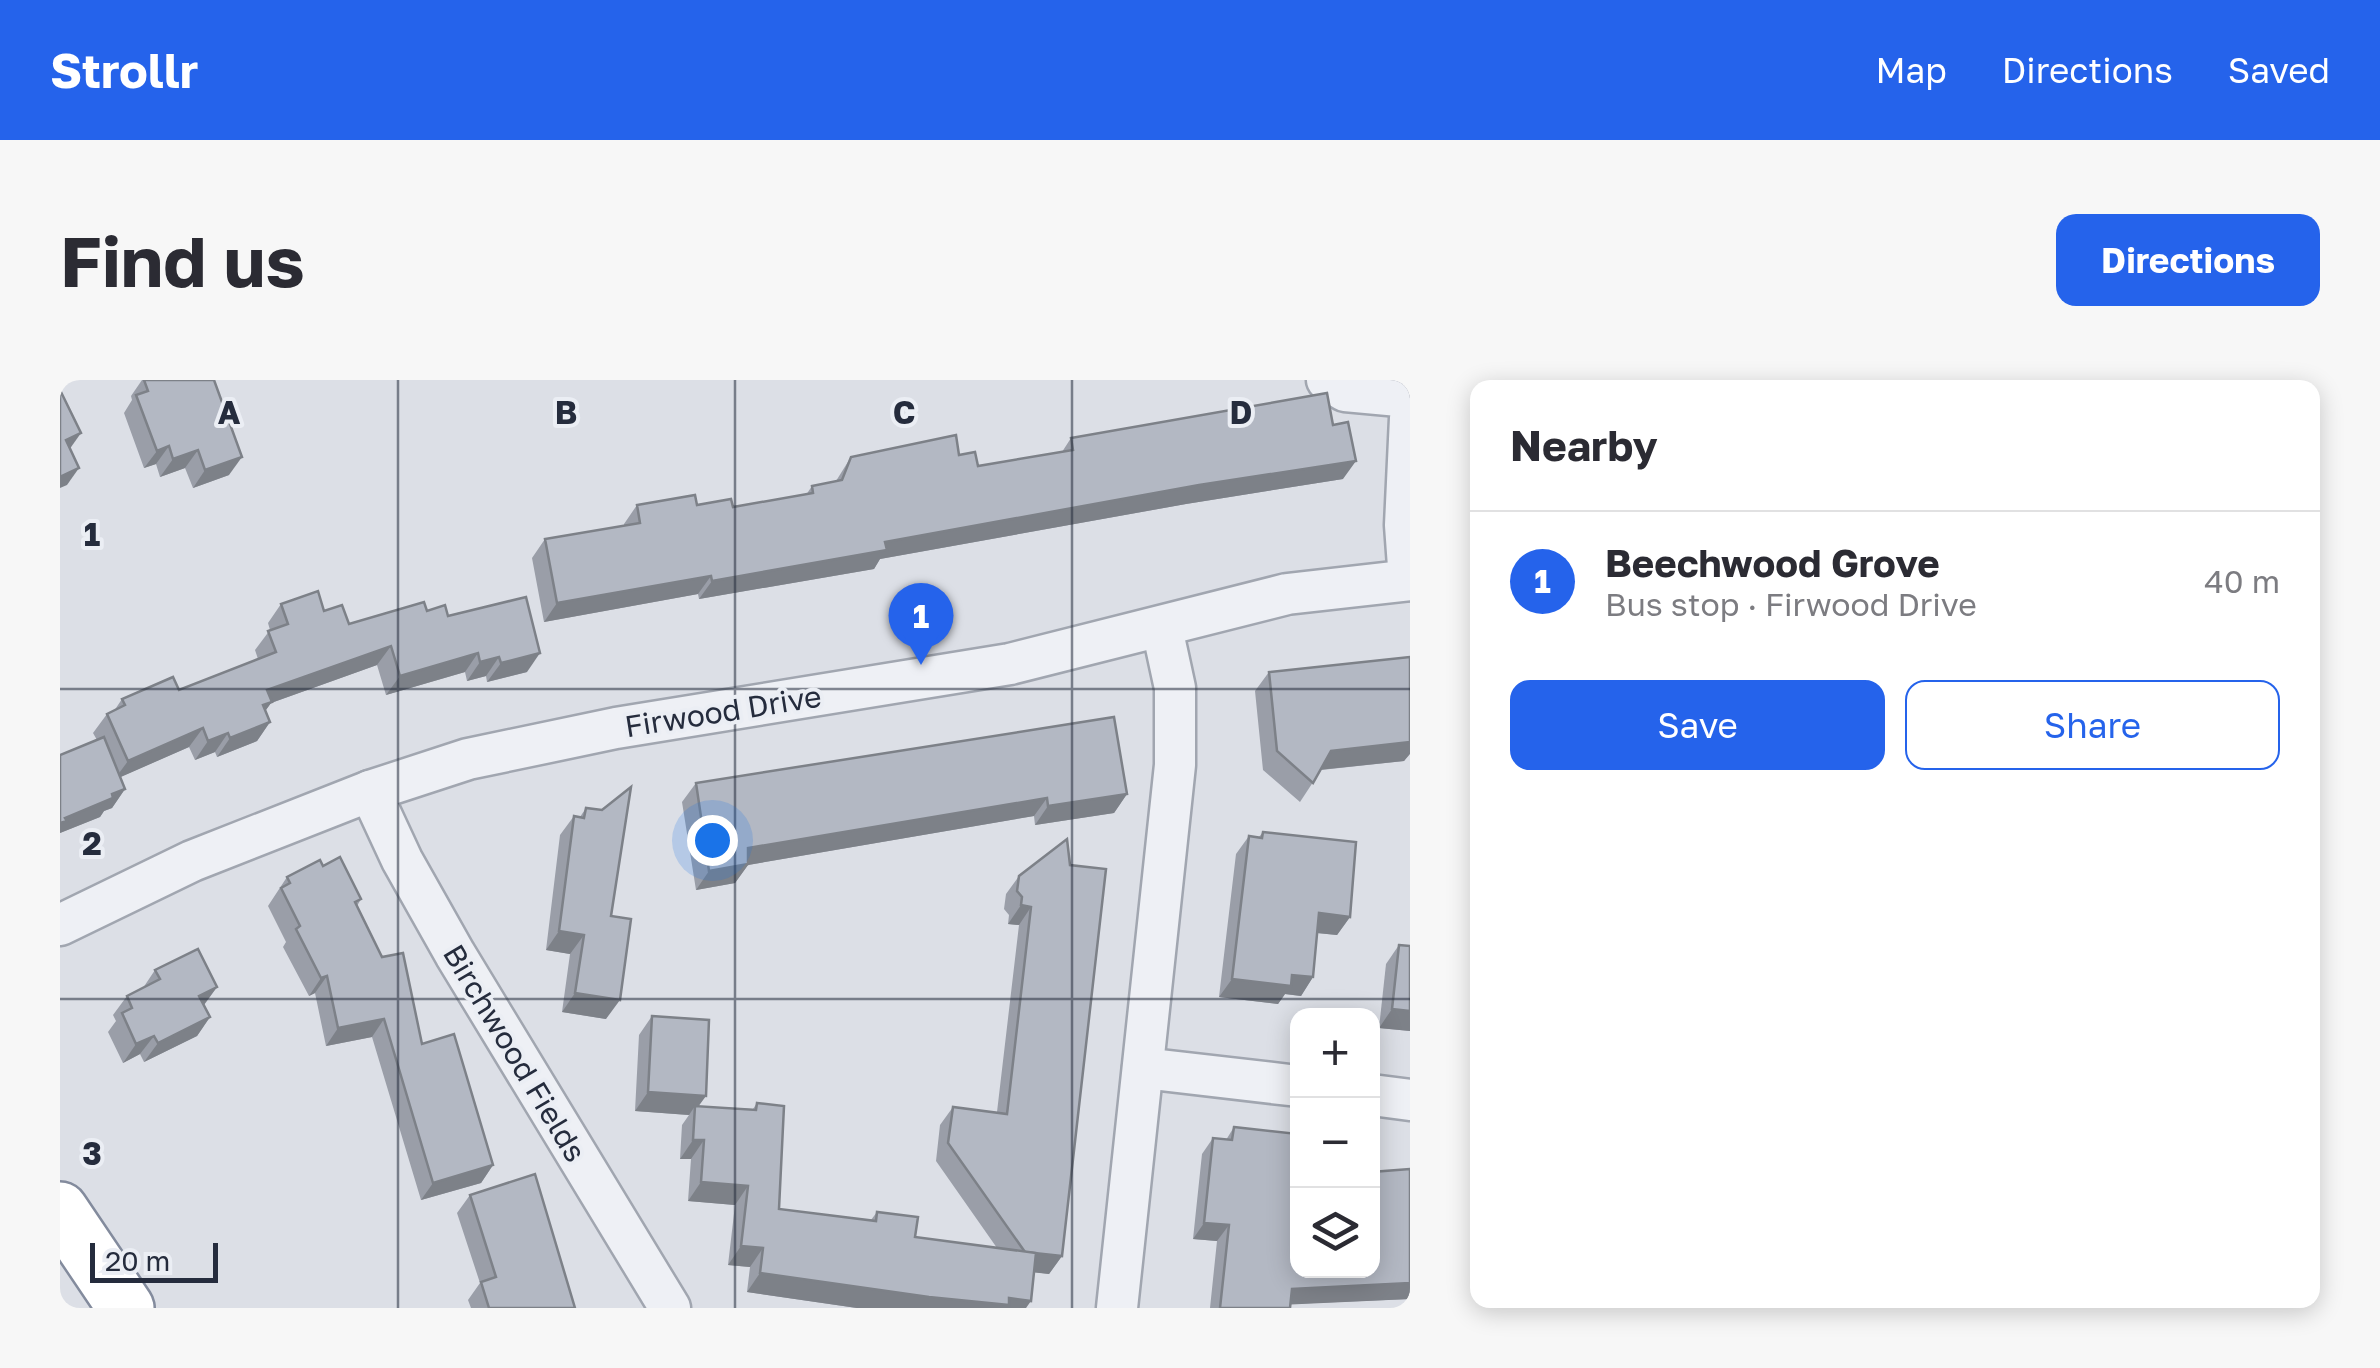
<!DOCTYPE html>
<meta charset="utf-8">
<style>
body{margin:0;font-family:"Golos Text",sans-serif;background:#f7f7f7;color:#2b2b33}
.controls{position:absolute;right:30px;bottom:30px;display:grid;overflow:hidden;border-radius:20px;box-shadow:0 5px 25px #0003}
.controls button{width:90px;height:90px;display:grid;place-items:center;padding:0;border:0;border-bottom:2px solid #e1e1e2;background:#fff;color:#2b2b33;font:50px sans-serif}
.scale{position:absolute;left:30px;bottom:25px;width:128px;box-sizing:border-box;padding-left:10px;border:5px solid #252c3d;border-top:0;font-size:28px;line-height:35px;white-space:nowrap;color:#252c3d;-webkit-text-stroke:8px #ebeef4;paint-order:stroke}
.you{position:absolute;left:652px;top:460px;width:35px;height:35px;margin:-25px;border:8px solid #fff;border-radius:50%;background:#1a73e8;box-shadow:0 0 0 15px #1a73e833}
.badge{display:grid;place-items:center;width:65px;height:65px;border-radius:50%;background:#2563eb;color:#fff;font-size:32px;font-weight:700}
.pin{position:absolute;translate:-50% -82px;filter:drop-shadow(0 2px 5px #0008)}
.pin::after{content:'';position:absolute;top:52px;width:35px;height:30px;background:inherit;clip-path:polygon(0 0,100% 0,50% 100%)}
.list{margin:0;padding:0;list-style:none}
h2{display:flex;justify-content:space-between;align-items:center;height:130px;margin:0;padding:0 40px;font-size:42px}
h2 small{font-size:32px;font-weight:400;color:#7c7c81}
.list li{display:grid;grid-template-columns:65px 1fr auto;gap:30px;align-items:center;box-sizing:border-box;height:140px;padding:0 40px;border-top:2px solid #e1e1e2}
.list b{display:block;font-size:38px;white-space:nowrap}
.list p{margin:0;font-size:32px;white-space:nowrap;color:#7c7c81}
.list em{font-size:32px;font-style:normal;color:#7c7c81}
.actions{display:flex;gap:20px;padding:30px 40px}
.actions a{flex:1;padding:22px 0;border:2px solid #2563eb;border-radius:20px;text-align:center;font-size:35px;color:#2563eb}
.actions .main{background:#2563eb;color:#fff}
.icon{flex:none;width:55px;height:55px;fill:none;stroke:currentColor;stroke-width:2;stroke-linecap:round;stroke-linejoin:round}
.map{position:relative;flex:none;width:1350px;height:928px;overflow:hidden;border-radius:20px}
header{display:flex;align-items:center;gap:60px;box-sizing:border-box;height:140px;padding:0 50px;background:#2563eb;color:#fff}
header strong{font-size:48px}
nav{display:flex;gap:55px;margin-inline-start:auto;font-size:35px}
.intro{display:flex;align-items:center;justify-content:space-between;box-sizing:border-box;height:240px;padding:0 60px}
h1{margin:0;font-size:70px}
.button{padding:25px 45px;border-radius:20px;background:#2563eb;color:#fff;font-size:35px;font-weight:700}
main{display:flex;gap:60px;padding:0 60px}
aside{flex:1;background:#fff;border-radius:20px;box-shadow:0 5px 25px #0003}
.map>svg:first-child{display:block}
</style>
<header>
<strong>Strollr</strong>
<nav><a>Map</a><a>Directions</a><a>Saved</a></nav>
</header>
<div class="intro"><h1>Find us</h1><a class="button">Directions</a></div>
<main>
<div class="map">
<svg width="1350" height="928" viewBox="0 0 1350 928">
<rect width="100%" height="100%" fill="#dcdfe6"/>
<g fill="none" stroke-linecap="round" stroke-linejoin="round">
<!-- street casing -->
<g stroke="#a1a6b0" stroke-width="45">
<g id="street">
<path d="M1267,0l18,11 65,6"/>
<path d="M1349,200l-4,-55 5,-107"/>
<path d="M310,411l32,69 53,94 215,354"/>
<path d="M0,545l132,-64 178,-70 98,-32 148,-31 394,-64 277,-70 123,-14"/>
<path d="M1083,688l155,18"/>
<path d="M1312,715l38,5"/>
<path d="M1057,928l58,-543v-77l-13,-60"/>
</g>
</g>
<!-- highway casing -->
<g stroke="#838b9d" stroke-width="60">
<path id="highway" d="M0,830l66,98"/>
</g>
<!-- street -->
<use href="#street" stroke="#eef0f5" stroke-width="40"/>
<!-- highway -->
<use href="#highway" stroke="#fff" stroke-width="55"/>
</g>
<!-- wall -->
<g fill="#9a9ea8">
<path d="M82,0h72l15,95 -36,13 -8,-20 -25,9 -4,-13 -12,4 -20,-55 8,-13 -1,-4z"/>
<path d="M1011,58l272,41 -157,25 -306,55 -6,10 -175,30 -1,-5 -154,28 -12,-64 13,-19 79,-13v-2l13,-19h60l36,2 73,-12 6,-9 24,-5 15,-24 108,-2 19,11 84,-14z"/>
<path d="M221,224l43,7 25,13 78,-13 21,5 79,56 -40,10 -1,-6 -19,5 -2,-9 -79,23 -9,-30 -106,38 -6,8 5,11 -13,19 -40,16 -2,-5 -20,8 -6,-13 -69,30 5,12 -13,19 -8,3 -4,6 -40,16v-78l37,-15 -4,-7 14,-19 7,-3 8,-12 57,-9 79,-31 -3,-9 15,-20 -2,-7z"/>
<path d="M1209,292l140,82 -5,7 -83,9 -21,32 -37,-32 -8,-79z"/>
<path d="M636,403l431,11 -13,19 -79,12 -1,-9 -286,49 -13,18 -39,7 -14,-88z"/>
<path d="M526,428l25,108 -5,103 -44,-7 8,-58 -24,-4 14,-115 14,-19 6,1z"/>
<path d="M1203,452l87,85 -13,18 -20,-2 -4,44 -12,19 -16,-2 -7,10 -59,-7 17,-143 13,-18 10,1z"/>
<path d="M1007,459l-5,417 -13,18 -15,-2 -8,36h-169l-110,-16 3,-25 -22,-2 7,-60 -47,-4 3,-42h-11l2,-34 7,-10 -54,-4 4,-76 13,-19 47,90 54,3 4,-6 22,106 92,11 6,-8 38,25 82,11 -61,-87 4,-36 13,-18 44,5 22,-187 -11,-1 1,-9 -5,-6 2,-15 13,-18z"/>
<path d="M263,486l38,33 -4,7 65,138 71,121 -12,18 -60,17 -49,-163 -46,9 -11,-53 -6,3 -26,-49 3,-5 -18,-36 19,-29z"/>
<path d="M1339,565l11,86 -31,-3 7,-64z"/>
<path d="M95,590l62,17 -13,18 6,12 -13,19 -53,26 -4,-8 -17,9 -15,-31 8,-11 -3,-6 14,-19 16,-8z"/>
<path d="M1174,747l64,143 112,-101v130l-120,5v4h-80l7,-67 -24,-2 9,-85 11,-16 13,2z"/>
<path d="M410,815l105,113h-104l-3,-8 12,-17 -23,-70z"/>
</g>
<!-- shaded-wall -->
<g fill="#7d8188">
<path d="M21,53l-12,17 -3,-10z"/>
<path d="M109,66l-13,18 -12,4 13,-17z"/>
<path d="M138,70l-13,18 -25,9 13,-18z"/>
<path d="M182,77l-13,18 -36,13 12,-18z"/>
<path d="M1296,81l-13,18 -157,25 -306,55 -6,10 -175,30 13,-18 173,-39 314,-57z"/>
<path d="M19,88l-12,17 -7,3v-11z"/>
<path d="M651,196l-13,18 -154,28 13,-19z"/>
<path d="M331,266l-14,19 -106,38 -13,18 9,-31z"/>
<path d="M418,273l-13,19 -79,23 14,-19z"/>
<path d="M480,273l-13,19 -40,10 14,-19z"/>
<path d="M439,277l-13,19 -19,5 13,-19z"/>
<path d="M210,342l-13,19 -40,16 13,-19z"/>
<path d="M143,348l-14,19 -75,33 14,-19z"/>
<path d="M168,353l-13,19 -20,8 13,-19z"/>
<path d="M1350,362v12l-6,7 -86,9 13,-19z"/>
<path d="M65,409l-13,19 -8,3 -4,6 -40,16v-10l5,-5z"/>
<path d="M1067,414l-13,19 -79,12 13,-19z"/>
<path d="M987,418l-13,18 -286,49 -13,18 -39,7 13,-19 39,-23z"/>
<path d="M961,525l10,2 -12,18 -11,-1z"/>
<path d="M1259,533l31,4 -13,18 -30,-3z"/>
<path d="M499,551l25,4 -14,19 -24,-4z"/>
<path d="M1232,595l21,2 -12,19 -16,-2 -7,10 -59,-7 13,-18z"/>
<path d="M267,596l-12,17 -6,3 12,-18z"/>
<path d="M157,607l-14,19 -4,-10z"/>
<path d="M515,613l45,7 -14,19 -44,-7z"/>
<path d="M1332,629l18,2v20l-31,-3z"/>
<path d="M150,637l-13,19 -53,26 14,-19z"/>
<path d="M324,639l-12,18 -46,9 12,-18z"/>
<path d="M94,656l-14,18 -17,9 13,-19z"/>
<path d="M588,712l58,4 -11,15v-5l-6,9 -54,-4z"/>
<path d="M633,760h11l-13,19h-11z"/>
<path d="M433,785l-12,18 -60,17 12,-17z"/>
<path d="M641,802l47,4 -13,19 -47,-4z"/>
<path d="M1144,843l25,2 -12,16 -24,-2z"/>
<path d="M681,866l22,2 -13,19 -22,-2z"/>
<path d="M965,872l37,4 -13,18 -37,-4z"/>
<path d="M700,893l249,25 22,3 -5,7h-169l-110,-16z"/>
<path d="M1350,903v16l-130,6 12,-16z"/>
</g>
<!-- building -->
<g fill="#b3b8c3" stroke="#7d8188" stroke-width="2.5">
<path d="M84,0h70l28,77 -37,13 -7,-20 -25,9 -4,-13 -12,5 -21,-56 12,-4z"/>
<path d="M0,10l21,43 -15,7 13,28 -19,9z"/>
<path d="M1267,13l6,32 15,-3 8,39 -157,24 -314,57 2,8 -175,31 -1,-5 -154,27 -12,-64 95,-16 -3,-18 58,-10 2,10 34,-6 2,8 80,-14 -1,-7 30,-6 9,-23 105,-22 3,20 16,-3 3,14 95,-16 -2,-12z"/>
<path d="M258,211l6,20 18,-6 7,19 75,-22 3,9 18,-6 3,11 78,-19 14,56 -39,10 -2,-6 -19,5 -2,-9 -78,23 -9,-30 -124,44 5,12 -9,3 7,17 -40,16 -2,-5 -20,8 -5,-13 -75,33 -21,-47 18,-9 -3,-6 51,-22 6,13 97,-38 -8,-21 20,-7 -7,-20z"/>
<path d="M1350,277v85l-79,9 -18,32 -36,-32 -8,-79z"/>
<path d="M1054,337l13,77 -79,12 -1,-8 -299,50v16l-39,7 -13,-88z"/>
<path d="M44,357l21,52 -13,5 1,4 -48,20 2,3 -7,2v-68z"/>
<path d="M571,407l-20,129 20,3 -11,81 -45,-7 9,-58 -25,-4 15,-115 10,2 2,-10 16,2z"/>
<path d="M1203,452l93,10 -6,75 -31,-4 -6,64 -21,-2 -1,11 -59,-7 17,-143 13,2z"/>
<path d="M1007,459l3,26 36,4 -44,387 -37,-4 -77,-109 5,-36 54,7 24,-207 -10,-2 1,-8 -5,-6 2,-15z"/>
<path d="M280,477l21,42 -6,3 27,55 21,-4 19,91 32,-10 39,131 -60,18 -49,-164 -46,9 -11,-52 -6,2 -25,-49 4,-3 -19,-38 9,-5 -3,-6 33,-17 3,6z"/>
<path d="M1339,565l11,1v65l-18,-2z"/>
<path d="M138,569l19,38 -18,9 11,21 -52,26 -4,-7 -18,8 -14,-31 10,-5 -5,-12 33,-17 -5,-9z"/>
<path d="M592,636l57,4 -3,76 -58,-4z"/>
<path d="M697,723l27,3 -5,103 97,12 1,-9 41,5 -3,20 121,16 -5,48 -22,-3v7l-80,-8 -169,-24 3,-25 -22,-2 7,-60 -47,-4 3,-42h-11l2,-34 61,4z"/>
<path d="M1174,747l64,7v136h74v-98l38,-3v114l-118,6 -2,19h-70l9,-83 -25,-2 9,-85 19,2z"/>
<path d="M475,794l40,134h-86l-8,-26 15,-5 -26,-82z"/>
</g>
<!-- grid -->
<path fill="none" stroke="#252c3d" stroke-width="2.5" stroke-opacity="0.55" d="M338,0v928M675,0v928M1012,0v928M0,309h1350M0,619h1350"/>
<g text-anchor="middle" dominant-baseline="central" stroke-width="8" stroke-linejoin="round" paint-order="stroke">
<!-- street labels -->
<g font-size="30" fill="#252c3d" stroke="#ebeef4">
<text transform="translate(663 331) rotate(-9)">Firwood Drive</text>
<text transform="translate(455 673) rotate(59)">Birchwood Fields</text>
</g>
</g>
<g font-size="32" text-anchor="middle" font-weight="bold" fill="#252c3d" stroke="#ebeef4" stroke-width="8" stroke-linejoin="round" paint-order="stroke">
<text x="169" y="44">A</text>
<text x="506" y="44">B</text>
<text x="844" y="44">C</text>
<text x="1181" y="44">D</text>
<text x="32" y="166">1</text>
<text x="32" y="475">2</text>
<text x="32" y="785">3</text>
</g>
</svg>
<div class="controls">
<button>+</button>
<button>−</button>
<button><svg class="icon" aria-label="layers" viewBox="0 0 24 24"><path d="M12 4l9 5-9 5-9-5zM3 14l9 5 9-5"/></svg></button>
</div>
<div class="scale">20 m</div>
<div class="you"></div>
<div class="pin badge" style="left:861px;top:285px">1</div>
</div>
<aside>
<h2>Nearby<small></small></h2>
<ul class="list">
<li><span class="badge">1</span><div><b>Beechwood Grove</b><p>Bus stop · Firwood Drive</p></div><em>40 m</em></li>
</ul>
<div class="actions"><a class="main">Save</a><a>Share</a></div>
</aside>
</main>
